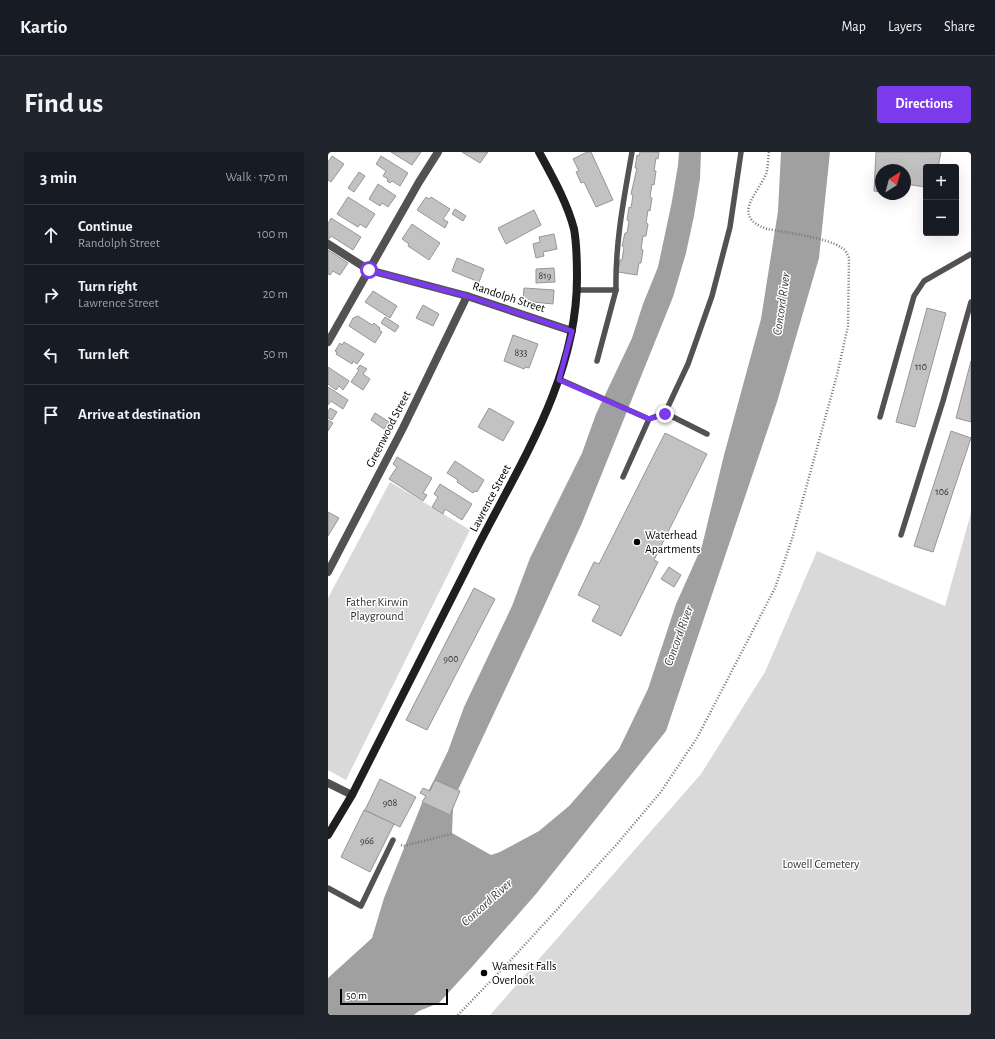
<!DOCTYPE html>
<meta charset="utf-8">
<style>
body{margin:0;font-family:"Alegreya Sans",sans-serif;background:#20242c;color:#f1f3f6}
.controls{position:absolute;right:12px;top:12px;display:grid;overflow:hidden;border-radius:4px;box-shadow:0 4px 16px #0002}
.controls button{width:36px;height:36px;display:grid;place-items:center;padding:0;border:0;border-bottom:1px solid #363941;background:#171b24;color:#f1f3f6;font:20px sans-serif}
.compass{position:absolute;left:547px;top:12px;width:36px;height:36px;border-radius:50%;background:#171b24;box-shadow:0 4px 16px #0002;rotate:36deg}
.scale{position:absolute;left:12px;bottom:10px;width:108px;box-sizing:border-box;padding-left:4px;border:2px solid #000;border-top:0;font-size:11px;line-height:14px;white-space:nowrap;color:#000;-webkit-text-stroke:3px #fff;paint-order:stroke}
.stop{position:absolute;width:12px;height:12px;margin:-9px;border:3px solid #7c3aed;border-radius:50%;background:#fff}
.stop.end{background:#7c3aed;border-color:#fff;box-shadow:0 1px 4px #0008}
.list{margin:0;padding:0;list-style:none}
h2{display:flex;justify-content:space-between;align-items:center;height:52px;margin:0;padding:0 16px;font-size:17px}
h2 small{font-size:13px;font-weight:400;color:#9ea1a6}
.list li{display:grid;grid-template-columns:26px 1fr auto;gap:12px;align-items:center;box-sizing:border-box;height:60px;padding:0 16px;border-top:1px solid #363941}
.list b{display:block;font-size:15px;white-space:nowrap}
.list p{margin:0;font-size:13px;white-space:nowrap;color:#9ea1a6}
.list em{font-size:13px;font-style:normal;color:#9ea1a6}
.icon{flex:none;width:22px;height:22px;fill:none;stroke:currentColor;stroke-width:2;stroke-linecap:round;stroke-linejoin:round}
.map{position:relative;flex:none;width:643px;height:863px;overflow:hidden;border-radius:4px}
header{display:flex;align-items:center;gap:24px;box-sizing:border-box;height:56px;padding:0 20px;background:#171b24;border-bottom:1px solid #363941}
header strong{font-size:19px}
nav{display:flex;gap:22px;margin-inline-start:auto;font-size:14px}
.intro{display:flex;align-items:center;justify-content:space-between;box-sizing:border-box;height:96px;padding:0 24px}
h1{margin:0;font-size:28px}
.button{padding:10px 18px;border-radius:4px;background:#7c3aed;color:#fff;font-size:14px;font-weight:700}
main{display:flex;gap:24px;padding:0 24px}
aside{flex:1;background:#171b24;border-radius:4px;box-shadow:0 4px 16px #0002}
.map>svg:first-child{display:block}
</style>
<header>
<strong>Kartio</strong>
<nav><a>Map</a><a>Layers</a><a>Share</a></nav>
</header>
<div class="intro"><h1>Find us</h1><a class="button">Directions</a></div>
<main>
<aside>
<h2>3 min<small>Walk · 170 m</small></h2>
<ul class="list">
<li><svg class="icon" aria-label="ahead" viewBox="0 0 24 24"><path d="M12 20V5M6 11l6-6 6 6"/></svg><div><b>Continue</b><p>Randolph Street</p></div><em>100 m</em></li>
<li><svg class="icon" aria-label="right" viewBox="0 0 24 24"><path d="M7 20v-9h11M14 6l5 5-5 5"/></svg><div><b>Turn right</b><p>Lawrence Street</p></div><em>20 m</em></li>
<li><svg class="icon" aria-label="left" viewBox="0 0 24 24"><path d="M17 20v-9H6M10 6l-5 5 5 5"/></svg><div><b>Turn left</b></div><em>50 m</em></li>
<li><svg class="icon" aria-label="arrive" viewBox="0 0 24 24"><path d="M6 21V4h12l-3 4 3 4H6"/></svg><div><b>Arrive at destination</b></div></li>
</ul>
</aside>
<div class="map">
<svg width="643" height="863" viewBox="0 0 643 863">
<rect width="100%" height="100%" fill="#fff"/>
<!-- green -->
<g fill="#d9d9d9">
<path d="M62,330l80,48 -124,250 -18,-10v-172z"/>
<path d="M643,361v502h-481l211,-241 64,-102 52,-121 128,55z"/>
</g>
<!-- water -->
<path fill="#a0a0a0" d="M351,0h22l-1,27 -6,37 -8,37 -13,44 -91,226 -47,103 -77,164 -5,19 -1,24 39,22 9,-3 39,-21 30,-25 50,-57 29,-60 28,-85 26,-58 22,-91 37,-136 17,-108 3,-59h49l-11,106 -42,144 -111,329 -130,163 -65,74 -32,35 -20,8 -5,4h-86v-37l44,-40 12,-40 38,-95 12,-23 14,-29 16,-44 48,-101 18,-48 52,-105 14,-39 36,-76 11,-34 15,-37 14,-66 6,-36z"/>
<!-- building -->
<g fill="#c2c2c2" stroke="#969696">
<path d="M63,0h30l-9,13z"/>
<path d="M134,0h26l-8,11z"/>
<path d="M259,0h4l22,48 -17,7 -12,-25 -3,1 -5,-11 3,-1 -6,-12z"/>
<path d="M312,0h19l-1,7 -2,-1 -2,13h2l-2,14 -2,-1 -2,13 2,1 -2,13 -2,-1 -2,13 2,1 -2,12h-3l-2,13 2,1 -2,13h-2l-2,12 -19,-3 2,-12h2l2,-13 -2,-1 3,-13h2l2,-12 -2,-1 2,-13 2,1 2,-13 -2,-1 6,-26h-2l2,-13 2,1z"/>
<path d="M548,0h65l-3,15h-12v20l-21,-3v-14h-24v22l-7,-1z"/>
<path d="M4,4l12,8 -13,18 -3,-2v-18z"/>
<path d="M53,4l27,17 -8,13 -8,-5 -2,2 -3,-2 1,-2 -5,-3 3,-5 -10,-7z"/>
<path d="M31,20l6,4 -11,16 -6,-4z"/>
<path d="M50,32l18,12 -8,11 -6,-4 -2,3 -11,-7z"/>
<path d="M20,45l27,17 -9,14 -6,-4 -2,3 -21,-13z"/>
<path d="M98,45l3,2 2,-2 19,12 -7,10 5,3 -3,6 -28,-18z"/>
<path d="M127,57l11,7 -3,5 -11,-7z"/>
<path d="M206,58l7,15 -35,19 -8,-16z"/>
<path d="M3,66l30,19 -8,13 -22,-14 -3,4v-16z"/>
<path d="M84,72l28,19 -11,17 -21,-14 1,-2 -7,-5z"/>
<path d="M226,82l3,15 -14,3 1,4 -8,2 -3,-14 7,-2 -1,-5z"/>
<path d="M0,98l20,13 -8,12 -7,-4 -3,4 -2,-1z"/>
<path d="M129,106l27,11 -5,13 -27,-11z"/>
<path d="M226,116l1,14 -19,1v-14z"/>
<path d="M196,136l30,2 -1,14 -30,-3z"/>
<path d="M45,139l24,15 -7,12 -25,-16z"/>
<path d="M95,153l16,9 -6,12 -17,-8z"/>
<path d="M599,156l19,5 -31,114 -19,-5z"/>
<path d="M30,164l14,9 2,-2 6,5 -1,2 3,2 -7,11 -26,-17 4,-8z"/>
<path d="M57,165l14,9 -4,6 -14,-9z"/>
<path d="M185,183l25,9 -9,24 -4,-1 -1,2 -20,-8z"/>
<path d="M16,190l20,12 -7,10 -4,-3 -1,3 -16,-10 1,-2 -2,-1 5,-8 2,2z"/>
<path d="M643,209v61l-15,-4z"/>
<path d="M32,213l7,4 -4,5 7,5 -7,11 -12,-8 8,-12 -2,-1z"/>
<path d="M0,215l21,14 -6,9 -4,-4 -3,4 -8,-6z"/>
<path d="M0,235l20,13 -5,9 -12,-8 -3,4z"/>
<path d="M2,256l7,4 -5,8 -4,-2v-6z"/>
<path d="M161,256l25,14 -11,19 -25,-14z"/>
<path d="M47,261l14,9 -5,7 -13,-9z"/>
<path d="M0,268l5,3 -5,8z"/>
<path d="M623,279l20,7 -38,114 -19,-6z"/>
<path d="M337,281l42,21 -53,106 4,2 -37,74 -29,-15 8,-15 -22,-11 16,-33 5,2z"/>
<path d="M69,305l35,21 -9,15 4,2 -4,6 -34,-22 8,-12 -4,-3z"/>
<path d="M127,309l29,19 -7,12 -2,-1 -2,2 -16,-11 1,-2 -11,-7z"/>
<path d="M112,332l32,20 -10,16 -17,-11 -2,5 -11,-7 6,-10 -4,-3z"/>
<path d="M0,360l11,6 -11,18z"/>
<path d="M341,415l12,8 -7,12 -13,-8z"/>
<path d="M146,436l21,11 -68,131 -21,-10z"/>
<path d="M52,627l36,18 -16,30 -35,-17z"/>
<path d="M107,628l25,11 -10,24 -28,-13 4,-6 -6,-3 3,-5 7,3z"/>
<path d="M36,658l30,14 -24,48 -29,-15z"/>
</g>
<g fill="none" stroke-linecap="round" stroke-linejoin="round">
<!-- path -->
<g stroke="#747474" stroke-width="2.5" stroke-dasharray="1 2" stroke-linecap="butt">
<path d="M73,693l3,1 47,-12"/>
<path d="M130,863l51,-53 108,-118 43,-51 37,-55 78,-150 17,-49 45,-164 11,-49 1,-68c-2,-4 -3,-8 -7,-10 -13,-10 -57,-16 -75,-19 -37,-13 -9,-35 -1,-55 2,-6 2,-15 3,-22"/>
</g>
<!-- service -->
<g stroke="#525252" stroke-width="5.5">
<path d="M249,138h39l-19,71"/>
<path d="M288,138c-1,-47 8,-92 16,-138"/>
<path d="M231,227l90,40"/>
<path d="M337,261l42,21"/>
<path d="M552,265l34,-121 10,-15 47,-27"/>
<path d="M295,325l26,-58 16,-6 23,-49 24,-68 18,-69 11,-75"/>
<path d="M573,383l42,-134 28,-99"/>
<path d="M0,736l33,18 32,-66"/>
</g>
<!-- minor -->
<g stroke="#525252" stroke-width="8">
<path d="M0,92l41,26 98,26 105,35"/>
<path d="M0,190l91,-160 19,-30"/>
<path d="M0,420l75,-144 64,-132"/>
<path d="M0,631l24,12"/>
</g>
<!-- secondary -->
<path stroke="#1f1f1f" stroke-width="8" d="M0,683l24,-40c42,-83 84,-166 126,-249 43,-84 99,-169 99,-268 0,-16 0,-33 -3,-49 -7,-27 -22,-53 -35,-77"/>
</g>
<g fill="none" stroke-linecap="round" stroke-linejoin="round">
<!-- route -->
<path stroke="#7c3aed" stroke-width="5" d="M41,118l98,26 105,35 -13,49 90,39 16,-5"/>
</g>
<!-- markers -->
<g fill="#000" stroke="#fff" stroke-width="1.5">
<circle cx="309" cy="390" r="4"/>
<circle cx="156" cy="821" r="4"/>
</g>
<g text-anchor="middle" dominant-baseline="central" stroke-width="3" stroke-linejoin="round" paint-order="stroke">
<!-- number labels -->
<g font-size="10" fill="#303030">
<text x="217" y="124">819</text>
<text x="193" y="201">833</text>
<text x="593" y="215">110</text>
<text x="614" y="340">106</text>
<text x="123" y="507">900</text>
<text x="62" y="651">908</text>
<text x="39" y="689">966</text>
</g>
<!-- street labels -->
<g font-size="12" fill="#000" stroke="#fff">
<text transform="translate(181 145) rotate(18)">Randolph Street</text>
<text transform="translate(60 277) rotate(-63)">Greenwood Street</text>
<text transform="translate(162 346) rotate(-62)">Lawrence Street</text>
</g>
<!-- poi labels -->
<g font-size="12" fill="#000" stroke="#fff" text-anchor="start">
<text x="317" y="383">Waterhead<tspan x="317" dy="14">Apartments</tspan></text>
<text x="164" y="814">Wamesit Falls<tspan x="164" dy="14">Overlook</tspan></text>
</g>
<!-- park labels -->
<g font-size="12" fill="#303030" stroke="#fff">
<text x="49" y="450">Father Kirwin<tspan x="49" dy="14">Playground</tspan></text>
<text x="493" y="712">Lowell Cemetery</text>
</g>
<!-- water labels -->
<g font-size="13" font-style="italic" fill="#414141" stroke="#fff">
<text transform="translate(454 152) rotate(-82)">Concord River</text>
<text transform="translate(351 484) rotate(-70)">Concord River</text>
<text transform="translate(159 751) rotate(-42)">Concord River</text>
</g>
</g>
</svg>
<div class="controls">
<button>+</button>
<button>−</button>
</div>
<svg class="compass" viewBox="-18 -18 36 36"><path d="M0-13l5 13h-10z" fill="#e53935"/><path d="M0 13l5-13h-10z" fill="#9ea1a6"/></svg>
<div class="scale">50 m</div>
<div class="stop" style="left:41px;top:118px"></div>
<div class="stop end" style="left:337px;top:262px"></div>
</div>
</main>
